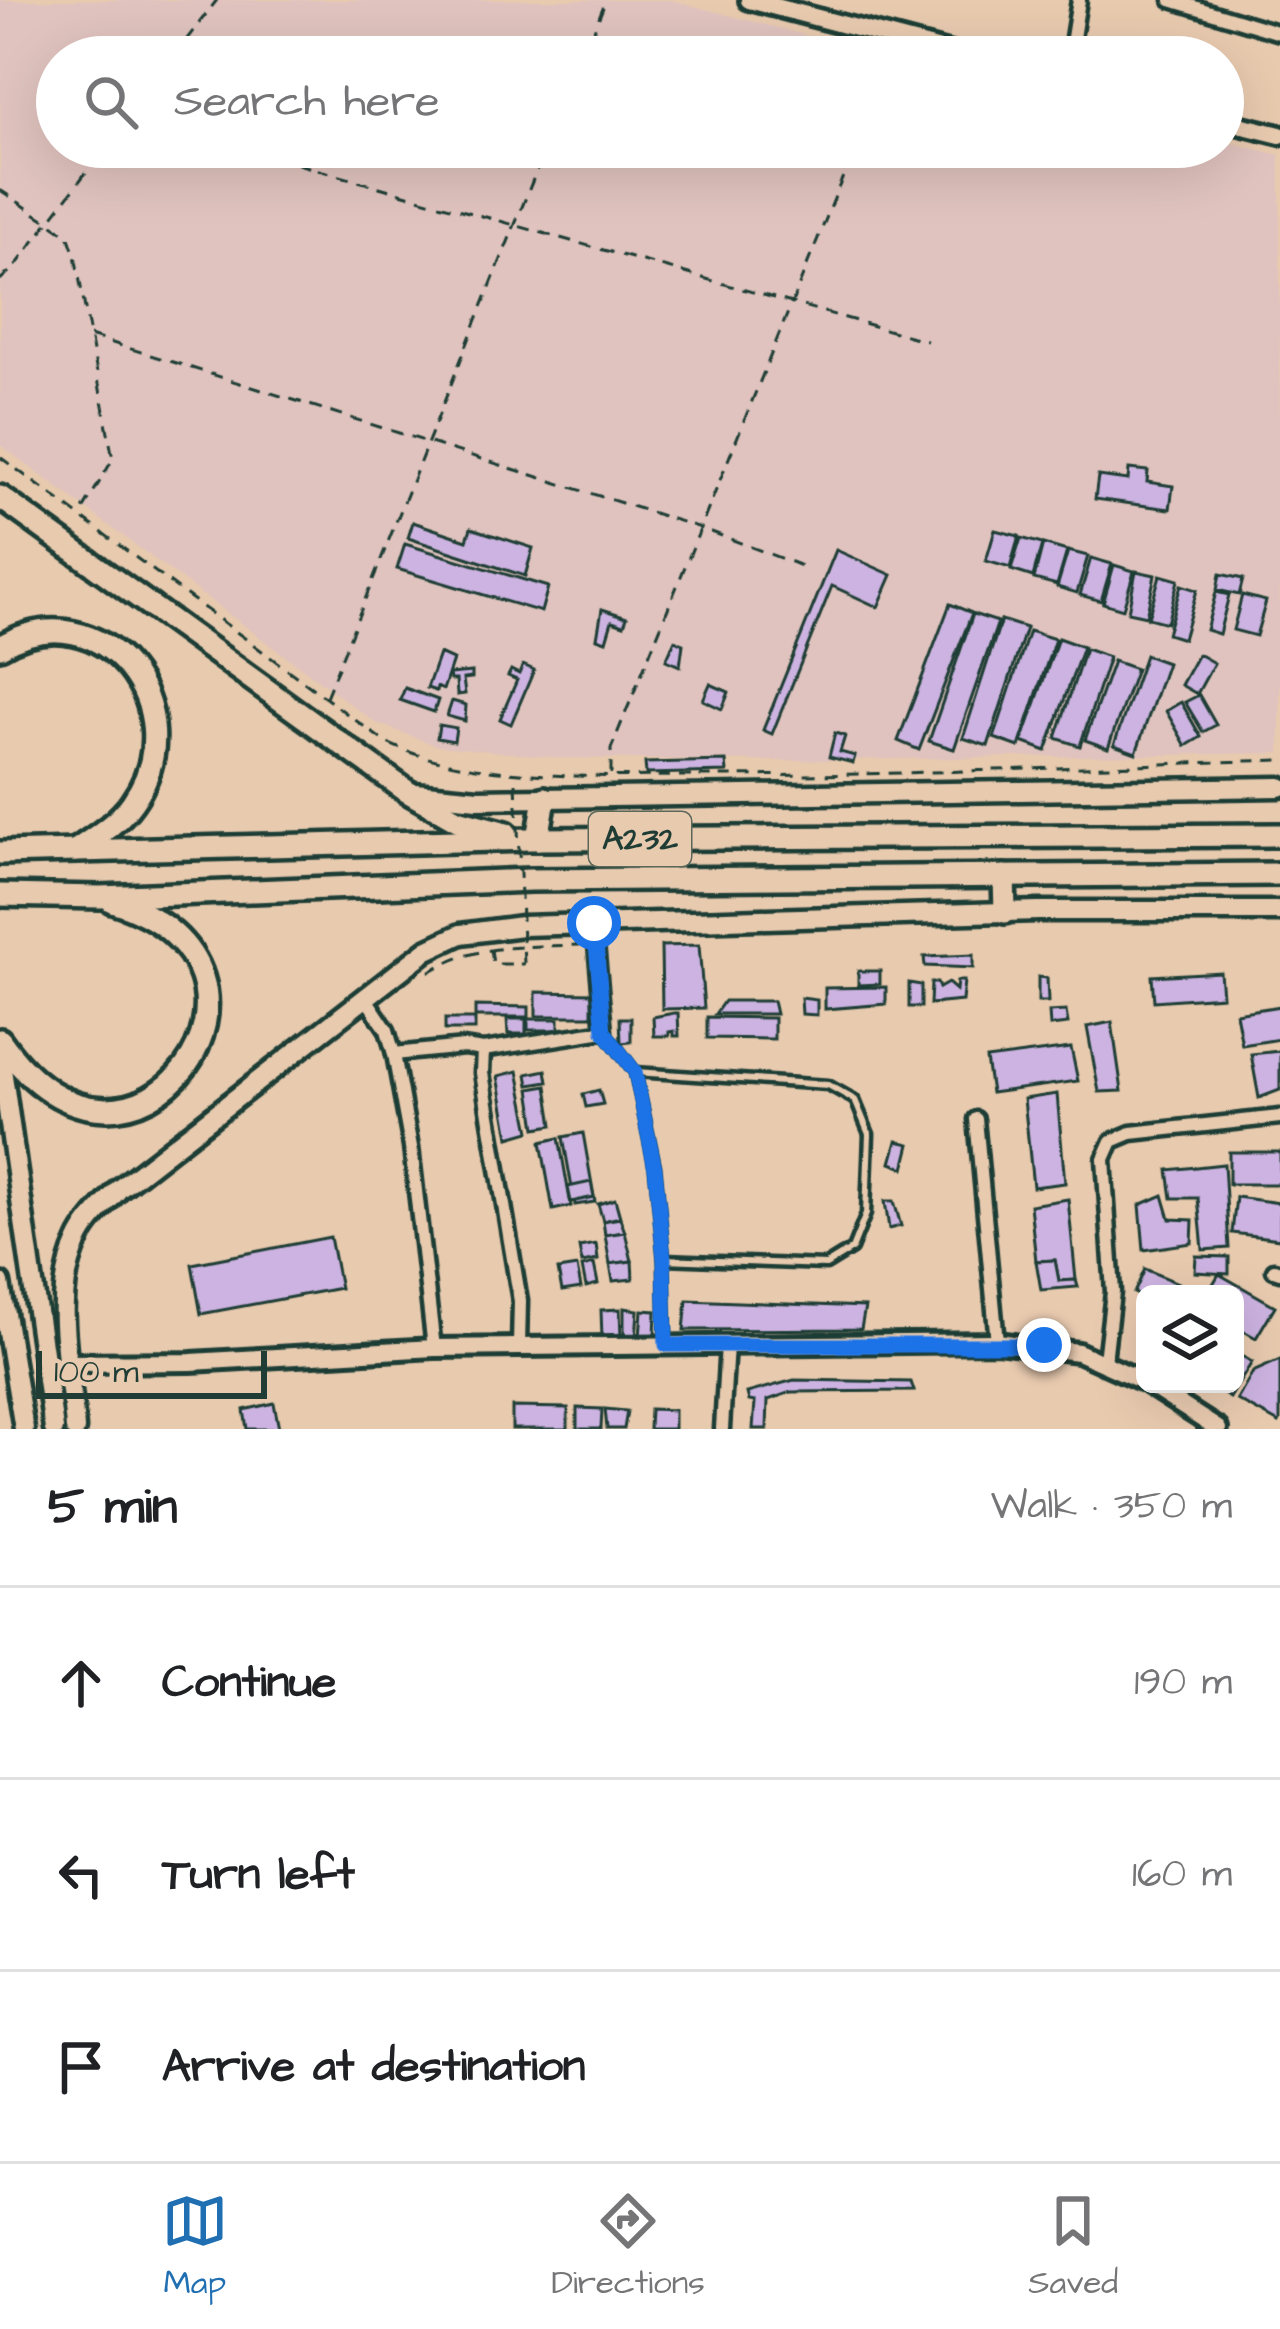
<!DOCTYPE html>
<meta charset="utf-8">
<style>
body{margin:0;font-family:"Architects Daughter",sans-serif;background:#f6f6f6;color:#202124}
.controls{position:absolute;right:36px;bottom:36px;display:grid;overflow:hidden;border-radius:18px;box-shadow:0 12px 48px #0002}
.controls button{width:108px;height:108px;display:grid;place-items:center;padding:0;border:0;border-bottom:3px solid #e0e0e0;background:#fff;color:#202124;font:60px sans-serif}
.scale{position:absolute;left:36px;bottom:30px;width:231px;box-sizing:border-box;padding-left:12px;border:6px solid #1f3d34;border-top:0;font-size:33px;line-height:42px;white-space:nowrap;color:#1f3d34;-webkit-text-stroke:9px #e8caaf;paint-order:stroke}
.stop{position:absolute;width:36px;height:36px;margin:-27px;border:9px solid #1a73e8;border-radius:50%;background:#fff}
.stop.end{background:#1a73e8;border-color:#fff;box-shadow:0 3px 12px #0008}
.list{margin:0;padding:0;list-style:none}
h2{display:flex;justify-content:space-between;align-items:center;height:156px;margin:0;padding:0 48px;font-size:51px}
h2 small{font-size:39px;font-weight:400;color:#757577}
.list li{display:grid;grid-template-columns:78px 1fr auto;gap:36px;align-items:center;box-sizing:border-box;height:192px;padding:0 48px;border-top:3px solid #e0e0e0}
.list b{display:block;font-size:45px;white-space:nowrap}
.list em{font-size:39px;font-style:normal;color:#757577}
.icon{flex:none;width:66px;height:66px;fill:none;stroke:currentColor;stroke-width:2;stroke-linecap:round;stroke-linejoin:round}
.map{position:relative;flex:none;width:1280px;height:1429px;overflow:hidden}
.search{position:absolute;background:#fff;box-shadow:0 12px 48px #0002;left:36px;right:36px;top:36px;height:132px;display:flex;align-items:center;gap:30px;box-sizing:border-box;padding:0 42px;border-radius:66px;color:#757577;font-size:45px}
.sheet{height:732px;background:#fff}
nav{display:flex;justify-content:space-around;align-items:center;box-sizing:border-box;height:168px;border-top:3px solid #e0e0e0;background:#fff;font-size:33px;color:#757577}
nav a{display:grid;justify-items:center;gap:6px}
nav .on{color:#1f6fb2}
.map>svg:first-child{display:block}
</style>
<div class="map">
<svg width="1280" height="1429" viewBox="0 0 1280 1429">
<rect width="100%" height="100%" fill="#e8caaf"/>
<filter id="ink" filterUnits="userSpaceOnUse"><feTurbulence type="fractalNoise" baseFrequency=".00833" numOctaves="2"/><feDisplacementMap in="SourceGraphic" scale="24" xChannelSelector="R" yChannelSelector="G"/><feConvolveMatrix kernelMatrix="1 2 1 2 8 2 1 2 1" color-interpolation-filters="sRGB"/></filter>
<g filter="url(#ink)">
<!-- built -->
<path fill="#e0c3be" d="M0,0h671l216,57h-830v90h1166v-6l57,14v598l-517,8 -202,-3 -123,-12 -62,-23 -376,-278z"/>
<!-- building -->
<g fill="#cdb3e1" stroke="#1f3d34" stroke-width="3">
<path d="M1129,469l19,2 -1,11 26,4 -3,23 -75,-10 3,-23 30,4z"/>
<path d="M413,522l54,18 4,-12 62,20 -8,28 -117,-38z"/>
<path d="M995,530l24,6 -9,32 -24,-7z"/>
<path d="M1021,538l21,6 -9,33 -22,-7z"/>
<path d="M405,544l143,43 -7,25 -144,-43z"/>
<path d="M1043,544l24,7 -10,34 -23,-6z"/>
<path d="M836,550l56,25 -14,32 -46,-21 -60,148 -9,-4z"/>
<path d="M1068,551l20,5 -11,37 -20,-6z"/>
<path d="M1091,558l21,6 -11,37 -21,-6z"/>
<path d="M1114,565l20,6 -11,38 -20,-6z"/>
<path d="M1136,571l19,4 -9,41 -18,-4z"/>
<path d="M1220,574l23,5 -4,16 -22,-5z"/>
<path d="M1160,575l18,5 -11,43 -19,-5z"/>
<path d="M1181,585l16,5 -14,49 -16,-5z"/>
<path d="M1216,592l13,3 -10,39 -13,-4z"/>
<path d="M1242,595l24,6 -10,35 -23,-6z"/>
<path d="M950,604l22,9 -53,137 -21,-9z"/>
<path d="M602,609l25,8 -3,8 -12,-4 -6,20 -9,-3z"/>
<path d="M973,614l25,8 -44,127 -25,-8z"/>
<path d="M1001,620l25,8 -38,118 -25,-8z"/>
<path d="M1029,631l26,8 -36,108 -25,-9z"/>
<path d="M1058,638l25,9 -37,104 -24,-9z"/>
<path d="M675,640l8,4 -3,22 -14,-6z"/>
<path d="M1085,649l24,8 -29,89 -24,-8z"/>
<path d="M439,654l14,6 -10,30 -6,-3 -1,4 -9,-3z"/>
<path d="M1198,654l16,9 -17,31 -16,-9z"/>
<path d="M1145,655l22,8 -31,90 -22,-8z"/>
<path d="M1113,661l23,8 -28,79 -23,-8z"/>
<path d="M523,665l11,5 -23,54 -11,-5 17,-39 -9,-4 3,-6 8,4z"/>
<path d="M472,672v6l-9,1 2,15 -8,1 -1,-15h-6l-1,-6z"/>
<path d="M710,684l19,8 -7,17 -19,-9z"/>
<path d="M405,688l33,12 -4,12 -34,-12z"/>
<path d="M1199,695l17,30 -13,7 -18,-30z"/>
<path d="M452,701l14,4 -1,16 -18,-5z"/>
<path d="M1181,702l20,35 -15,9 -20,-35z"/>
<path d="M439,725l17,3 -2,13 -17,-3z"/>
<path d="M835,733l10,3 -5,16 15,4 -2,7 -24,-6z"/>
<path d="M726,761l1,11 -81,2 -1,-11z"/>
<path d="M699,945l5,63 -42,1 -1,-63z"/>
<path d="M973,955v13l-48,-2 -1,-9z"/>
<path d="M858,971h22v13l-22,1z"/>
<path d="M1220,972l2,24 -68,5 -2,-25z"/>
<path d="M1038,977l9,1 1,24h-10z"/>
<path d="M957,981h7l-2,20 -32,3 1,-21h6l2,5 9,-5 8,7z"/>
<path d="M909,983l12,2v22h-12z"/>
<path d="M886,987v17l-61,5v-21z"/>
<path d="M536,992l56,1v23h-56z"/>
<path d="M801,998l16,2v15l-15,-1z"/>
<path d="M724,1001h49l3,13h-61z"/>
<path d="M475,1006l54,1v10h-54z"/>
<path d="M1280,1006v33l-38,6 -6,-32z"/>
<path d="M1066,1011l2,13 -18,2 -1,-14z"/>
<path d="M674,1013h4l1,23h-5v-5l-5,1v4h-15l-1,-19z"/>
<path d="M707,1017l67,1v21l-67,-1z"/>
<path d="M620,1018h11v24l-10,1z"/>
<rect x="445" y="1019" width="30" height="11"/>
<path d="M507,1019h19v15h-18z"/>
<rect x="528" y="1019" width="31" height="11"/>
<path d="M1112,1022l10,69 -23,1 -12,-65z"/>
<path d="M1071,1048l7,33 -87,12 -5,-34z"/>
<path d="M1280,1051v39l-21,8 -8,-44z"/>
<path d="M546,1070l2,12 -19,3 -2,-11z"/>
<path d="M518,1071l12,60 -21,6 -11,-61z"/>
<path d="M547,1086l6,39 -17,3 -6,-39z"/>
<path d="M599,1090l4,14 -17,3 -3,-13z"/>
<path d="M1057,1094l8,89 -32,4 -9,-88z"/>
<path d="M583,1133l12,69 -20,3 -12,-68z"/>
<path d="M559,1138l12,68 -18,4 -12,-68z"/>
<path d="M897,1141l13,3 -6,24 -13,-5z"/>
<rect x="1229" y="1152" width="51" height="32"/>
<path d="M1224,1164l5,84 -26,2 -5,-52h-26l-4,-28z"/>
<path d="M591,1182l3,15 -23,5 -3,-15z"/>
<path d="M1163,1195l7,24 23,1 -1,23 -48,7 -4,-45z"/>
<path d="M1236,1197l44,6v36l-48,-6z"/>
<path d="M615,1199l5,18 -17,4 -5,-17z"/>
<path d="M1068,1199l8,81 -17,1 -4,-21 -19,1 -6,-56z"/>
<path d="M885,1201h9l7,25 -12,3z"/>
<path d="M620,1218l5,14 -20,3 -2,-14z"/>
<path d="M625,1232l7,29 -22,3 -5,-29z"/>
<path d="M330,1237l10,51 -139,26 -9,-50z"/>
<path d="M596,1244l2,16 -16,3 -3,-16z"/>
<path d="M1196,1256l33,1v17l-34,-2z"/>
<path d="M1055,1260l4,21 17,-1 2,7 -37,3 -5,-29z"/>
<path d="M632,1261l1,18 -20,2 -3,-17z"/>
<path d="M594,1264l4,20 -12,3 -4,-20z"/>
<path d="M577,1267l4,21 -19,3 -4,-21z"/>
<path d="M1145,1269l49,21 -1,4h-48v4l-11,-5z"/>
<path d="M1219,1274l56,32 -19,32 -21,-12v-32h-28z"/>
<path d="M687,1300l178,7 -4,22 -177,1z"/>
<path d="M624,1308l14,2 -2,28h-12z"/>
<path d="M620,1309l1,29h-19l-1,-28z"/>
<path d="M642,1310l14,1 -1,25 -15,1z"/>
<path d="M1235,1352l17,10 -22,36 -23,-14h28z"/>
<path d="M1280,1360v61l-1,2 -42,-23 16,-28z"/>
<path d="M794,1380l117,2 3,9 -123,1 -23,8 -1,29h-14l2,-27 -6,-1 -2,-8z"/>
<path d="M274,1403l5,26h-32l-3,-19z"/>
<path d="M512,1407l56,1v21h-56z"/>
<path d="M577,1408l25,1 -1,20h-24z"/>
<path d="M605,1409l22,2 -3,18h-17z"/>
<path d="M650,1409l24,1v19h-25z"/>
</g>
<g fill="none" stroke-linecap="round" stroke-linejoin="round">
<!-- service casing -->
<g stroke="#1f3d34" stroke-width="15">
<g id="service">
<path d="M604,1031l31,41 20,95 9,92 2,82"/>
<path d="M635,1072l193,13 27,15 14,34 -3,80 -14,35 -26,16 -162,-6"/>
</g>
</g>
<!-- minor casing -->
<g stroke="#1f3d34" stroke-width="21">
<g id="minor">
<path d="M1171,0l109,33"/>
<path d="M1070,57l9,-57"/>
<path d="M365,997l22,33 7,24 17,93 23,201"/>
<path d="M483,1050l121,-19 -10,-108"/>
<path d="M394,1054l70,-7 19,3 -1,23 38,228 -1,45"/>
<path d="M976,1119l21,223"/>
<path d="M1274,1270l6,2"/>
<path d="M1105,1361l8,-69 -9,-133 8,-18 19,-8 149,-16"/>
<path d="M722,1429l5,-85"/>
</g>
</g>
<!-- tertiary casing -->
<g stroke="#1f3d34" stroke-width="26">
<g id="tertiary">
<path d="M749,0l218,57"/>
<path d="M1223,121l57,14"/>
<path d="M69,1363l122,-1 243,-14 563,-6 81,10 67,30"/>
<path d="M1148,1384l70,45"/>
</g>
</g>
<!-- secondary casing -->
<g stroke="#1f3d34" stroke-width="27">
<g id="secondary">
<path d="M415,793l63,6 802,-12"/>
<path d="M0,1055l54,374"/>
<path d="M0,1283l24,146"/>
<path d="M75,1429c-4,-61 -25,-130 3,-188 9,-20 27,-36 41,-52l308,-239 34,-16 61,-8 516,-15h242"/>
</g>
</g>
<!-- trunk casing -->
<g stroke="#1f3d34" stroke-width="30">
<g id="trunk">
<path d="M0,497l408,295 49,28 49,13"/>
<path d="M0,647c102,-61 198,64 132,156 -14,20 -37,34 -57,48"/>
<path d="M538,839l7,-41"/>
<path d="M0,853l530,-14 750,-4"/>
<path d="M1004,876l1,36"/>
<path d="M0,895l100,2 430,-17 750,-6"/>
<path d="M0,1040c133,193 323,-74 112,-139"/>
</g>
</g>
<!-- path -->
<g stroke="#1f3d34" stroke-width="3" stroke-dasharray="12 9" stroke-linecap="butt">
<path d="M173,57l44,-57"/>
<path d="M583,57l23,-57"/>
<path d="M237,147l690,194"/>
<path d="M0,190l68,45 7,20 38,204 -33,56"/>
<path d="M0,280l15,-13 90,-120"/>
<path d="M90,336l611,192 103,39"/>
<path d="M0,457l385,285c86,41 217,34 313,34 194,0 388,-10 582,-16"/>
<path d="M326,697l220,-550"/>
<path d="M611,774v-25l244,-602"/>
<path d="M491,949l2,15h31"/>
<path d="M429,972c47,-29 100,-25 153,-27"/>
</g>
<!-- service -->
<use href="#service" stroke="#e8caaf" stroke-width="6"/>
<!-- minor -->
<use href="#minor" stroke="#e8caaf" stroke-width="12"/>
<!-- tertiary -->
<use href="#tertiary" stroke="#e8caaf" stroke-width="16"/>
<!-- secondary -->
<use href="#secondary" stroke="#e8caaf" stroke-width="18"/>
<!-- trunk -->
<use href="#trunk" stroke="#e8caaf" stroke-width="21"/>
<!-- path-bridge -->
<path stroke="#1f3d34" stroke-width="3" stroke-dasharray="12 9" stroke-linecap="butt" d="M516,783l8,181"/>
</g>
</g>
<g fill="none" stroke-linecap="round" stroke-linejoin="round" filter="url(#ink)">
<!-- route -->
<path stroke="#1a73e8" stroke-width="15" d="M594,923l10,108 31,41 20,96 9,91 2,86h378"/>
</g>
<g text-anchor="middle" dominant-baseline="central" stroke-width="10" stroke-linejoin="round" paint-order="stroke">
<!-- shield labels -->
<rect fill="#e8caaf" stroke="#5b6759" stroke-width="3" x="589" y="812" width="102" height="54" rx="9"/>
<g font-size="33" font-weight="bold" fill="#1f3d34">
<text x="640" y="839">A232</text>
</g>
</g>
</svg>
<div class="controls">
<button><svg class="icon" aria-label="layers" viewBox="0 0 24 24"><path d="M12 4l9 5-9 5-9-5zM3 14l9 5 9-5"/></svg></button>
</div>
<div class="scale">100 m</div>
<div class="stop" style="left:594px;top:923px"></div>
<div class="stop end" style="left:1044px;top:1345px"></div>
<div class="search"><svg class="icon" aria-label="search" viewBox="0 0 24 24"><circle cx="10" cy="10" r="6"/><path d="M15 15l6 6"/></svg>Search here</div>
</div>
<section class="sheet">
<h2>5 min<small>Walk · 350 m</small></h2>
<ul class="list">
<li><svg class="icon" aria-label="ahead" viewBox="0 0 24 24"><path d="M12 20V5M6 11l6-6 6 6"/></svg><div><b>Continue</b></div><em>190 m</em></li>
<li><svg class="icon" aria-label="left" viewBox="0 0 24 24"><path d="M17 20v-9H6M10 6l-5 5 5 5"/></svg><div><b>Turn left</b></div><em>160 m</em></li>
<li><svg class="icon" aria-label="arrive" viewBox="0 0 24 24"><path d="M6 21V4h12l-3 4 3 4H6"/></svg><div><b>Arrive at destination</b></div></li>
</ul>
</section>
<nav>
<a class="on"><svg class="icon" aria-label="map" viewBox="0 0 24 24"><path d="M3 6l6-2 6 2 6-2v14l-6 2-6-2-6 2zM9 4v14M15 6v14"/></svg>Map</a>
<a><svg class="icon" aria-label="directions" viewBox="0 0 24 24"><path d="M12 3l9 9-9 9-9-9zM9 14v-3h6M13 9l2 2-2 2"/></svg>Directions</a>
<a><svg class="icon" aria-label="saved" viewBox="0 0 24 24"><path d="M7 4h10v16l-5-4-5 4z"/></svg>Saved</a>
</nav>
